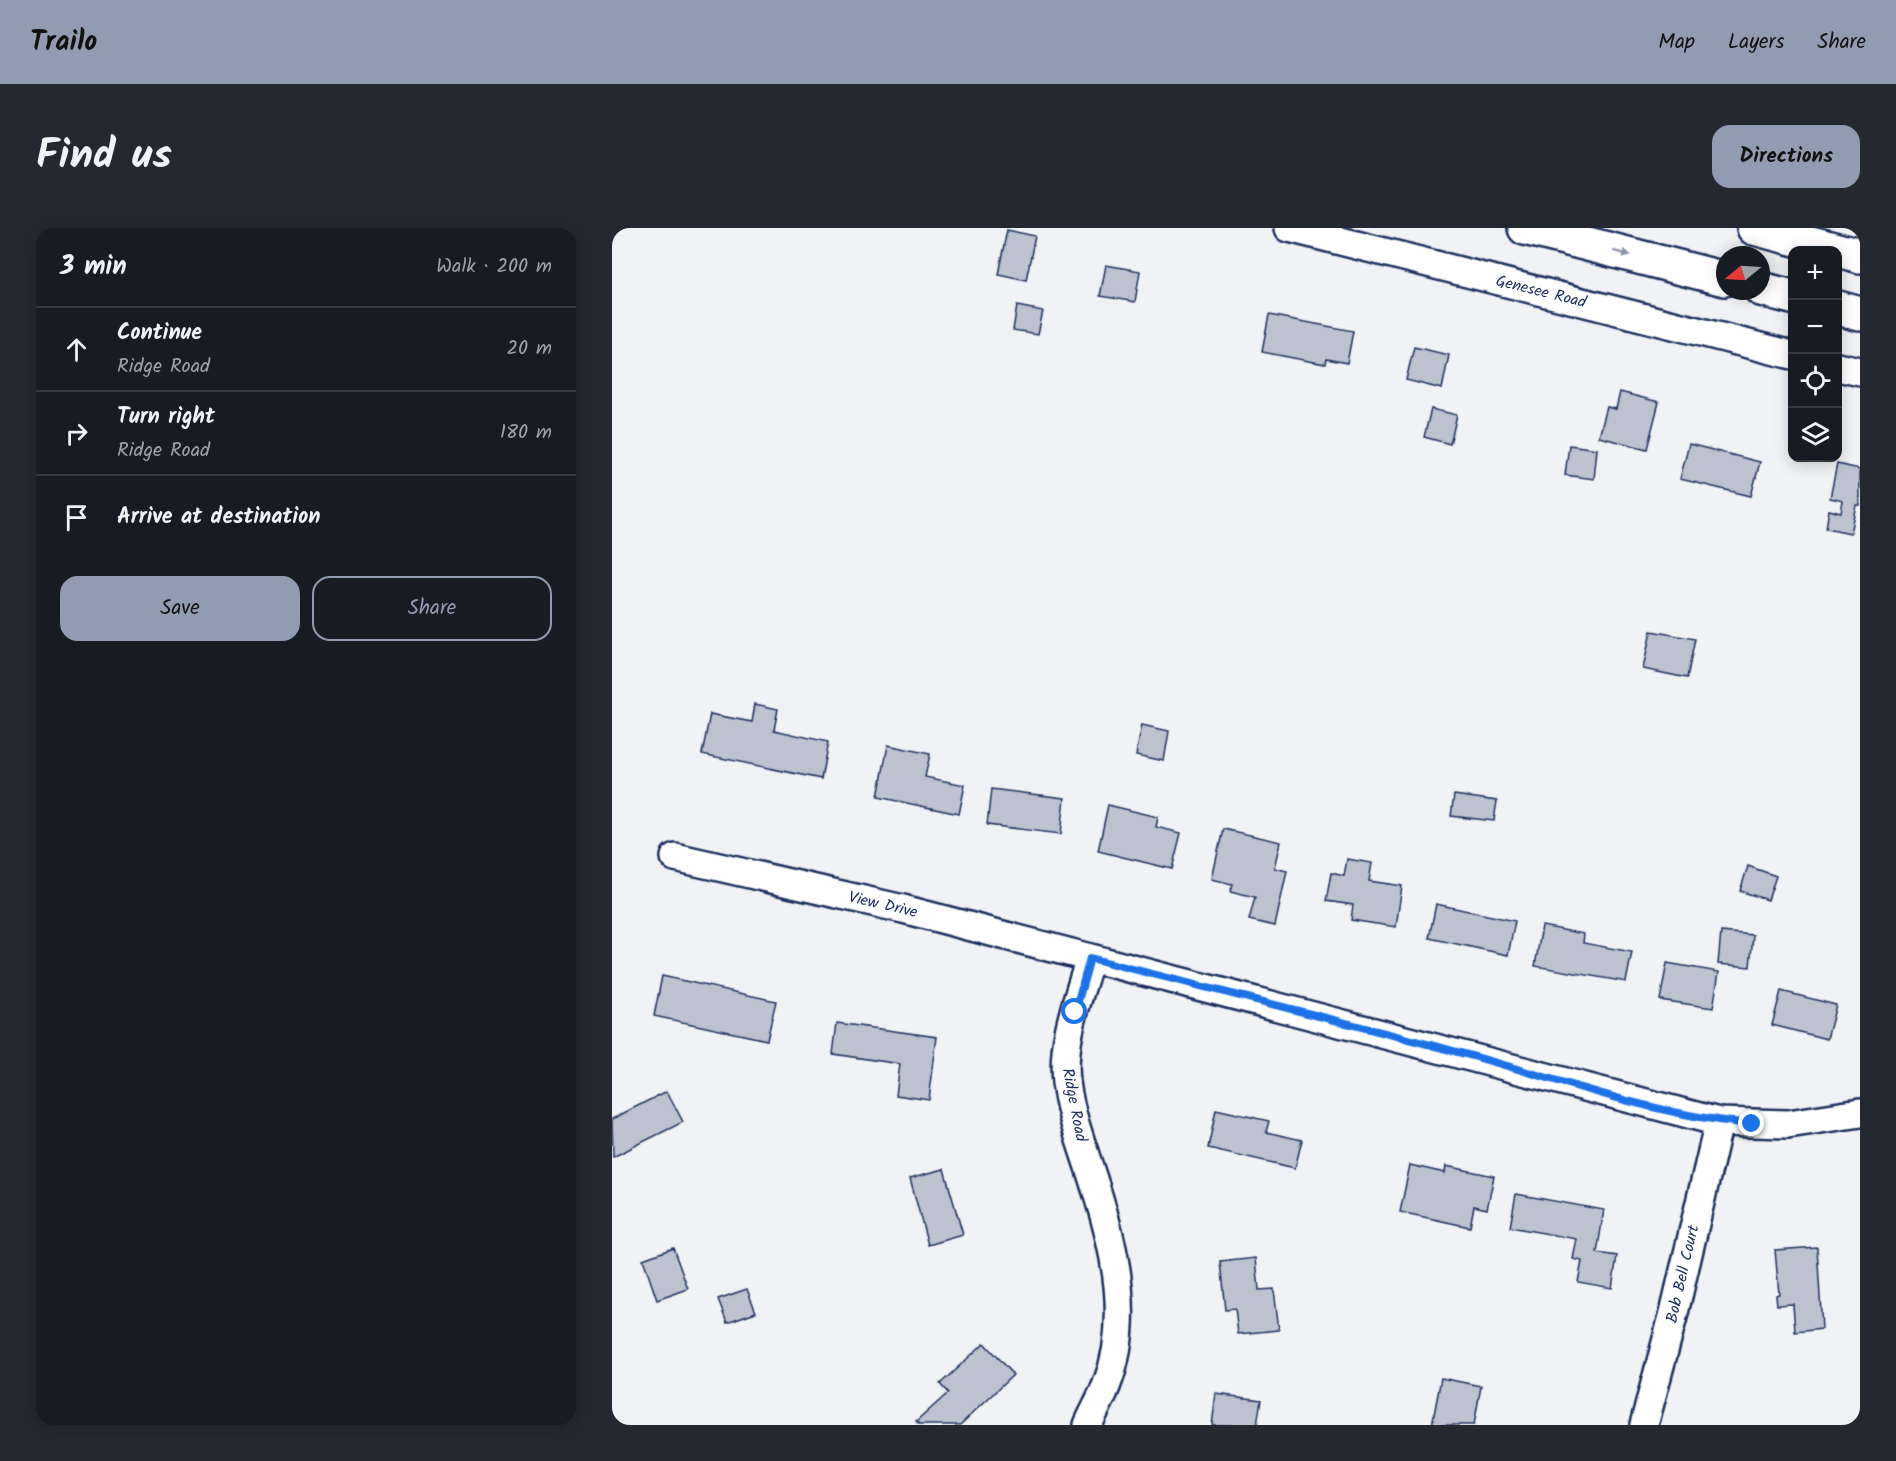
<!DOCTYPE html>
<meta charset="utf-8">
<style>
body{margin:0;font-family:Kalam,sans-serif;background:#242831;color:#f1f3f6}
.controls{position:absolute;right:18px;top:18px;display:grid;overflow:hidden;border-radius:12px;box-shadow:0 3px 15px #0003}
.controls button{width:54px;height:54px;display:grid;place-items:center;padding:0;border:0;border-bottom:2px solid #363941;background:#171b24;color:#f1f3f6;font:30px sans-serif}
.compass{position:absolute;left:1104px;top:18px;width:54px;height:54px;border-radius:50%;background:#171b24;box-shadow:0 3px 15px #0003;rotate:252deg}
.stop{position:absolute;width:18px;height:18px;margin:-14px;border:4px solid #1a73e8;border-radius:50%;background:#fff}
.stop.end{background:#1a73e8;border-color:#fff;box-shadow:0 2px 6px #0008}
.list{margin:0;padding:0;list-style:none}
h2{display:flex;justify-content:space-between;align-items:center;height:78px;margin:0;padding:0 24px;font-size:26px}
h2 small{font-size:20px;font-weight:400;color:#9ea1a6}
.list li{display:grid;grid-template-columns:39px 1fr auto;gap:18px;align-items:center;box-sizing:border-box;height:84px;padding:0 24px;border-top:2px solid #363941}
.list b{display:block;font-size:22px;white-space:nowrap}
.list p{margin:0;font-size:20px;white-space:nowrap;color:#9ea1a6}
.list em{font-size:20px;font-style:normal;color:#9ea1a6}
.actions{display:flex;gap:12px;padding:18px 24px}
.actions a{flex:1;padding:14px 0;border:2px solid #919bb2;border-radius:18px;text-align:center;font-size:21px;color:#919bb2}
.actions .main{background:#919bb2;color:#111}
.icon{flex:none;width:33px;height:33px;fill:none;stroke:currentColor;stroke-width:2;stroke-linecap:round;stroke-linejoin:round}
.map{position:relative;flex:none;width:1248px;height:1197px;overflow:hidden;border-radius:18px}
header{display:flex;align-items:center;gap:36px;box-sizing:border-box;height:84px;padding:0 30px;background:#919bb2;color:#111}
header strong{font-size:28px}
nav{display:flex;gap:33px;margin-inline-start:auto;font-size:21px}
.intro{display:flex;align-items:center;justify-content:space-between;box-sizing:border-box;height:144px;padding:0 36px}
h1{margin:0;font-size:42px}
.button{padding:15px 27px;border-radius:18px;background:#919bb2;color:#111;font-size:21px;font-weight:700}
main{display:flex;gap:36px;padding:0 36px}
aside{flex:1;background:#171b24;border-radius:18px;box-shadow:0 3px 15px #0003}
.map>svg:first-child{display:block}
</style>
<header>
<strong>Trailo</strong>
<nav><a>Map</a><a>Layers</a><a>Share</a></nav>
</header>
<div class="intro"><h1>Find us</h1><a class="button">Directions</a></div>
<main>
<aside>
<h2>3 min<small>Walk · 200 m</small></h2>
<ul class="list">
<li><svg class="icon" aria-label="ahead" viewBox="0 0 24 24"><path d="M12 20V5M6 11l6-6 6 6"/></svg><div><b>Continue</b><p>Ridge Road</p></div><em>20 m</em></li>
<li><svg class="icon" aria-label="right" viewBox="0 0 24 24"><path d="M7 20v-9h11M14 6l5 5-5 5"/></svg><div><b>Turn right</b><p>Ridge Road</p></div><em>180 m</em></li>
<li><svg class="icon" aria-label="arrive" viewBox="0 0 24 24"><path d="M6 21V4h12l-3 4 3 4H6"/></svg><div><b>Arrive at destination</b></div></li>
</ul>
<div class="actions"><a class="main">Save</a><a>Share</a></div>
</aside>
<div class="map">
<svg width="1248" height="1197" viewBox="0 0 1248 1197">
<rect width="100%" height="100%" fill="#f1f2f5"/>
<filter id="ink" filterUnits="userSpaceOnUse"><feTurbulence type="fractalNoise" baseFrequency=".0167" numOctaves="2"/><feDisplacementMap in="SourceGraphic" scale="12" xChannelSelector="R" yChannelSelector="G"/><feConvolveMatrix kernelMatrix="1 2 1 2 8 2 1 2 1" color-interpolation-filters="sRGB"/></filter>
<g filter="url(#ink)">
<!-- building -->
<g fill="#bcc2d0" stroke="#1b2f5e" stroke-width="1.5">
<path d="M395,2l28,6 -9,44 -28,-6z"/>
<path d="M494,37l34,6 -5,31 -35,-6z"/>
<path d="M405,78l26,5 -5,23 -25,-4z"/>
<path d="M657,87l84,16 -6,32 -21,-4 -1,5 -63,-12z"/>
<path d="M802,119l35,8 -7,34 -36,-9z"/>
<path d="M1008,164l39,10 -12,47 -48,-12 8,-30 9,2z"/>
<path d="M819,181l26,6 -7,29 -26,-7z"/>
<path d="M1077,216l71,18 -9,34 -71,-17z"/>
<path d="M957,217l28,4 -3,30 -29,-4z"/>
<path d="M1225,236l23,5v37h-3l-6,27 -25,-5 3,-18 12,3 2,-12 -13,-3z"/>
<path d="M1039,403l44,8 -8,39 -44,-9z"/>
<path d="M143,476l23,5 -4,21 54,12 -7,37 -119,-25 8,-40 42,8z"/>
<path d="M530,497l27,6 -5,30 -28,-6z"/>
<path d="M276,517l42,9 -5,23 40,8 -6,29 -81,-17z"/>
<path d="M379,561l74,9 -4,36 -74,-9z"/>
<path d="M842,567l43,6 -3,20 -43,-5z"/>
<path d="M496,577l50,12 -2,10 25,6 -9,36 -74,-18z"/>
<path d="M611,601l58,13 -6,26 12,3 -12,55 -26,-6 6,-23 -25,-6 2,-7 -20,-5z"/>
<path d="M735,631l25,4 -3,18 33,5 -6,41 -45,-7 2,-15 -27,-4 5,-28 13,3z"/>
<path d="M1136,638l28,10 -8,24 -28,-9z"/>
<path d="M824,676l79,17 -7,34 -79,-17z"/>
<path d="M930,698l42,8 -1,9 49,9 -6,30 -91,-16z"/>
<path d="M1109,704l32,3 -3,32 -32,-3z"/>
<path d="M1055,735l52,9 -6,36 -53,-8z"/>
<path d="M50,748l114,25 -9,39 -113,-24z"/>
<path d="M1169,763l55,14 -9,34 -55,-14z"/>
<path d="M225,795l100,14 -8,63 -33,-5 4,-31 -67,-10z"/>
<path d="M55,863l16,31 -70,35 -1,-38z"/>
<path d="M604,881l53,12 -3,11 36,8 -7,28 -87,-20z"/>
<path d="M798,937l35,8 1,-7 48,10 -7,33 -13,-3 -4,21 -70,-15z"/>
<path d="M332,941l19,66 -35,10 -18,-67z"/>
<path d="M904,966l88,16 -7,43 20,3 -5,32 -34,-6 4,-21 -9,-2 4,-20 -67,-12z"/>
<path d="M1205,1019l5,82 -27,3 -2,-28 -16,1 -1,-10 3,-1 -4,-44z"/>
<path d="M61,1020l15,41 -31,11 -14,-41z"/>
<path d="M644,1030l3,32 15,-1 5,41 -41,4 -3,-25 -10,1 -5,-48z"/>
<path d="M135,1061l9,23 -29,10 -9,-23z"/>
<path d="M372,1115l29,32 -53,50h-41l-3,-3 32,-29 -8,-9z"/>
<path d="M829,1150l40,8 -7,39h-42z"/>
<path d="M604,1166l45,6 -4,25h-45z"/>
</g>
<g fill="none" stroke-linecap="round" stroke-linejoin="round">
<!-- minor casing -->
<g stroke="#1b2f5e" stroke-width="32">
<g id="minor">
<path d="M677,0l503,127"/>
<path d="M1226,139l22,5"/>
<path d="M63,629l228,52 816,213 69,2 72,-11"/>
<path d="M476,1197c6,-14 14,-27 19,-41 24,-62 9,-132 -10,-192 -11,-37 -26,-72 -31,-110 -5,-42 13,-85 24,-124"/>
<path d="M1032,1197l30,-112 45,-191"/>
</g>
</g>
<!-- major casing -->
<g stroke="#1b2f5e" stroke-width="38">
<g id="major">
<path d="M913,0l200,51"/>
<path d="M1142,0l106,28"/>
<path d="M1149,61l31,8"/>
<path d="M1226,80l22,6"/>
</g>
</g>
<!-- minor -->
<use href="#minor" stroke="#fff" stroke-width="27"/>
<!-- major -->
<use href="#major" stroke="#fff" stroke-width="33"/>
</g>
<!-- one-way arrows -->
<defs><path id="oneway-solid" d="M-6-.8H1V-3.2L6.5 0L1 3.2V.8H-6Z" transform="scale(1.5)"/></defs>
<use fill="#8d97ae" href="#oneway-solid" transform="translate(1010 25) rotate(14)"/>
</g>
<g fill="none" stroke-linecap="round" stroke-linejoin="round" filter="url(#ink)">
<!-- route -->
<path stroke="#1a73e8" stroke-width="8" d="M463,784l15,-54c124,32 248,62 371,95 95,25 193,63 291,71"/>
</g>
<g text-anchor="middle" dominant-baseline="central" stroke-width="5" stroke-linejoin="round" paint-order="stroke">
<!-- street labels -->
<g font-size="16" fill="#1b2f5e" stroke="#fff">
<text transform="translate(929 64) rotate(14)">Genesee Road</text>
<text transform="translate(271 677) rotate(13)">View Drive</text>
<text transform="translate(462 877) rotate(79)">Ridge Road</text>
<text transform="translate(1071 1046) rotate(-77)">Bob Bell Court</text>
</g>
</g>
</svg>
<div class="controls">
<button>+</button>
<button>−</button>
<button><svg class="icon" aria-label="locate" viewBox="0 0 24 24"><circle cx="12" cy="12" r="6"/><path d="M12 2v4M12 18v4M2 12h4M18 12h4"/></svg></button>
<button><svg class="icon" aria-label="layers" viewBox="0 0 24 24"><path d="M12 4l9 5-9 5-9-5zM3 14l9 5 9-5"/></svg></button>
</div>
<svg class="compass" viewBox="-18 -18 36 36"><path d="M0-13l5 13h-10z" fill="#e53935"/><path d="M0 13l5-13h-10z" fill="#9ea1a6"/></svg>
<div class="stop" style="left:463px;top:784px"></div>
<div class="stop end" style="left:1140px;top:896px"></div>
</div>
</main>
